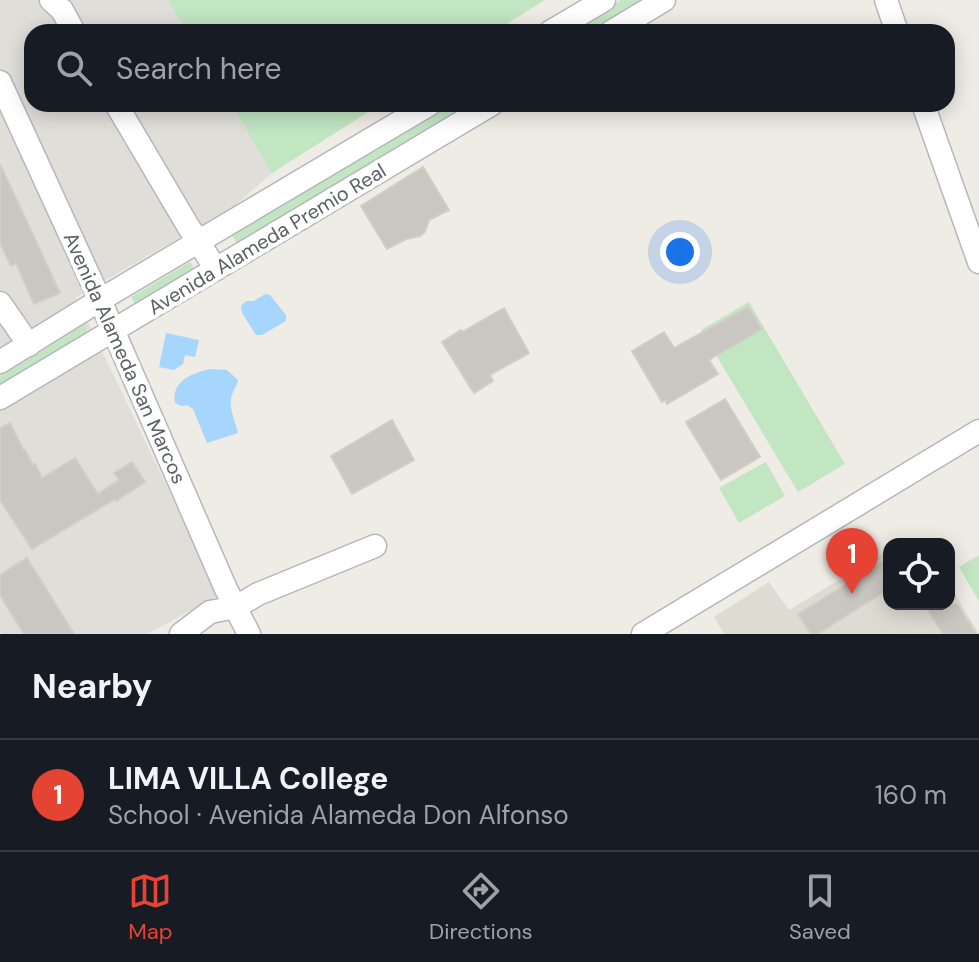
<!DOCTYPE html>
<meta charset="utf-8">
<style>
body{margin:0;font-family:"DM Sans",sans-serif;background:#20242c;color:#f1f3f6}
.controls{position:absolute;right:24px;bottom:24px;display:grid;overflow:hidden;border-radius:16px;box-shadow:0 4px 20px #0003}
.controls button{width:72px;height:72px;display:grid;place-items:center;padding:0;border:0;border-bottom:2px solid #363941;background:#171b24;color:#f1f3f6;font:40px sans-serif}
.you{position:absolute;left:680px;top:252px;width:28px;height:28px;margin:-20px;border:6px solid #fff;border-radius:50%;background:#1a73e8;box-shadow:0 0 0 12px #1a73e833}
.badge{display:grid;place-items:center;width:52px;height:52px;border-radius:50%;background:#e54334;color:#fff;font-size:26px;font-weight:700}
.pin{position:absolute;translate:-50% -66px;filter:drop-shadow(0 2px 4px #0008)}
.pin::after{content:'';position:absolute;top:42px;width:28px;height:24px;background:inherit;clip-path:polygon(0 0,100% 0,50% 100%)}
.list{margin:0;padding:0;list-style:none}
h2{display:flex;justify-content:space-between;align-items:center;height:104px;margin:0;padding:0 32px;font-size:34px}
h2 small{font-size:26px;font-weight:400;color:#9ea1a6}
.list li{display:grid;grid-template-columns:52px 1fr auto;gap:24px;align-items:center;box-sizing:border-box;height:112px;padding:0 32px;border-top:2px solid #363941}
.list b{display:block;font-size:30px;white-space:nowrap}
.list p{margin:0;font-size:26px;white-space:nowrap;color:#9ea1a6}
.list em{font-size:26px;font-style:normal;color:#9ea1a6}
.icon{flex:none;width:44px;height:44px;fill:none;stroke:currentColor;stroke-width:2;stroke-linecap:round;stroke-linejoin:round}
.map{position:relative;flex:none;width:979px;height:634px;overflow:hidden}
.search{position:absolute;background:#171b24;box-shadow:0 4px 20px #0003;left:24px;right:24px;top:24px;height:88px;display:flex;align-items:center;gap:20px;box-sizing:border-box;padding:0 28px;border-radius:24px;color:#9ea1a6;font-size:30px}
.sheet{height:216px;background:#171b24}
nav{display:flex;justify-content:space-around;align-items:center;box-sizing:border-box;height:112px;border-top:2px solid #363941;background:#171b24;font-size:22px;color:#9ea1a6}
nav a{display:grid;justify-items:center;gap:4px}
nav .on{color:#e54334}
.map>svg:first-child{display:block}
</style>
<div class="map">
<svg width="979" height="634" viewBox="0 0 979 634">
<rect width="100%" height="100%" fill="#efece5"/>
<!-- industrial -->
<path fill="#e0ded9" d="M0,0h168l20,32h-156v72h199l41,69 -39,34 -157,90 143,298 -72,39h-145l-2,-3z"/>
<!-- education -->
<path fill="#dedbd3" d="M889,550v54h60v-20l30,50h-255l-10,-17 55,-35 20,28z"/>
<!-- green -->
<g fill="#c2e5c2">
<path d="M168,0h377l-51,32h-306z"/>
<path d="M621,0h29l-53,32h-28z"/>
<path d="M231,104h150l-109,69z"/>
<path d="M446,104h26l-233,142 -7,-11z"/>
<path d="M190,262l7,11 -60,35 -6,-11z"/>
<path d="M749,302l96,162 -47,28 -97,-162z"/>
<path d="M84,325l5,10 -89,55v-13z"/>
<path d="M766,462l19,34 -46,27 -20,-35z"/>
<path d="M979,555v46l-20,-34z"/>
</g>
<!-- water -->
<g fill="#a6d6fd">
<path d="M265,294l5,1 16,20v6l-24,14h-6l-14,-22 -1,-7 5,-5h8z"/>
<path d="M166,333l33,7 -4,17 -10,-2 -2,9 -9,6 -15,-3z"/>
<path d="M210,369l17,1 11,10c0,4 -3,8 -5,12 -6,13 2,28 5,41l-31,10 -14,-34 -6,-4 -5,1 -7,-3c-4,-22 17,-30 35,-34z"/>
</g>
<!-- building -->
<g fill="#cac7c2" stroke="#d3cec3" stroke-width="2">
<path d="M0,164l60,129 -26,11 -18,-41 -5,3 -11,-23z"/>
<path d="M423,167l26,43 -20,10 -4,12 -5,4 -14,3 -19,10 -26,-43z"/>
<path d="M748,307l14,22 -53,31 9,14 -51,30 -2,-4 -3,2 -30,-51 32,-19 10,16z"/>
<path d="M504,308l25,45 -39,22 3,6 -19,12 -32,-51 19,-12 1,2z"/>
<path d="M725,399l35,58 -39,23 -35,-58z"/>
<path d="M392,420l22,40 -62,34 -21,-38z"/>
<path d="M10,423l14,28 1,-1 8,15 2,-1 7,14 33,-20 23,36 21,-14 -5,-7 18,-11 13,20 -29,19 -1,-2 -83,50 -32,-49v-72z"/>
<path d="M27,558l47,76h-50l-24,-39v-20z"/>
<path d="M889,558v31l-72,45h-6l-13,-20z"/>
<path d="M924,604h33l19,30h-33z"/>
</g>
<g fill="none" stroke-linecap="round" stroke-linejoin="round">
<!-- minor casing -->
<g stroke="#b5b7bb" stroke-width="25">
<g id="minor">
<path d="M51,0l11,10 12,22"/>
<path d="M886,0l11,32"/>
<path d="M550,32l54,-32"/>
<path d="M611,32l53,-32"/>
<path d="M0,82l100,218 126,289 23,45"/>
<path d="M116,104l72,122 28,43"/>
<path d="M923,104l56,158"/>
<path d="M0,303l29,42"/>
<path d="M0,362l100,-62 330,-196"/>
<path d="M0,398l492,-294"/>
<path d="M181,634l29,-22 26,-5 22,-13 117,-48"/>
<path d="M643,634l336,-203"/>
</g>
</g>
<!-- minor -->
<use href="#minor" stroke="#fff" stroke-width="22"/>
</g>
<g text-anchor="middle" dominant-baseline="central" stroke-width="8" stroke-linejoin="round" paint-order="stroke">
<!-- street labels -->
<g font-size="20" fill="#5c6065" stroke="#fff">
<text transform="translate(267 239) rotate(-31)">Avenida Alameda Premio Real</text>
<text transform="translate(125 358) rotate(66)">Avenida Alameda San Marcos</text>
</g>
</g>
</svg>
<div class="controls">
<button><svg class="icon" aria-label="locate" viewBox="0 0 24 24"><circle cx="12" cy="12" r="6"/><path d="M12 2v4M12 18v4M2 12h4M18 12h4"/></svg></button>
</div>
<div class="you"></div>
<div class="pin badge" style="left:852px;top:594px">1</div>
<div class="search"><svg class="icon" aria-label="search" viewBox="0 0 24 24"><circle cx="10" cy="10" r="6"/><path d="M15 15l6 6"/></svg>Search here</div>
</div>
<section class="sheet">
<h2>Nearby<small></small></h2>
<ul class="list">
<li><span class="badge">1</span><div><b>LIMA VILLA College</b><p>School · Avenida Alameda Don Alfonso</p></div><em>160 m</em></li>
</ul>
</section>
<nav>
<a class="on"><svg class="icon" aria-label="map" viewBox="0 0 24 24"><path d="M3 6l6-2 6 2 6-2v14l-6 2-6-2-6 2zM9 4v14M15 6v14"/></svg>Map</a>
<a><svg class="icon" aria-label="directions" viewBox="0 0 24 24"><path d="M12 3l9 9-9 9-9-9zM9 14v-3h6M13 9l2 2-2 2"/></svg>Directions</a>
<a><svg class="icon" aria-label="saved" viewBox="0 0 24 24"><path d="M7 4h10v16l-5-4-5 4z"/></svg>Saved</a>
</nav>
